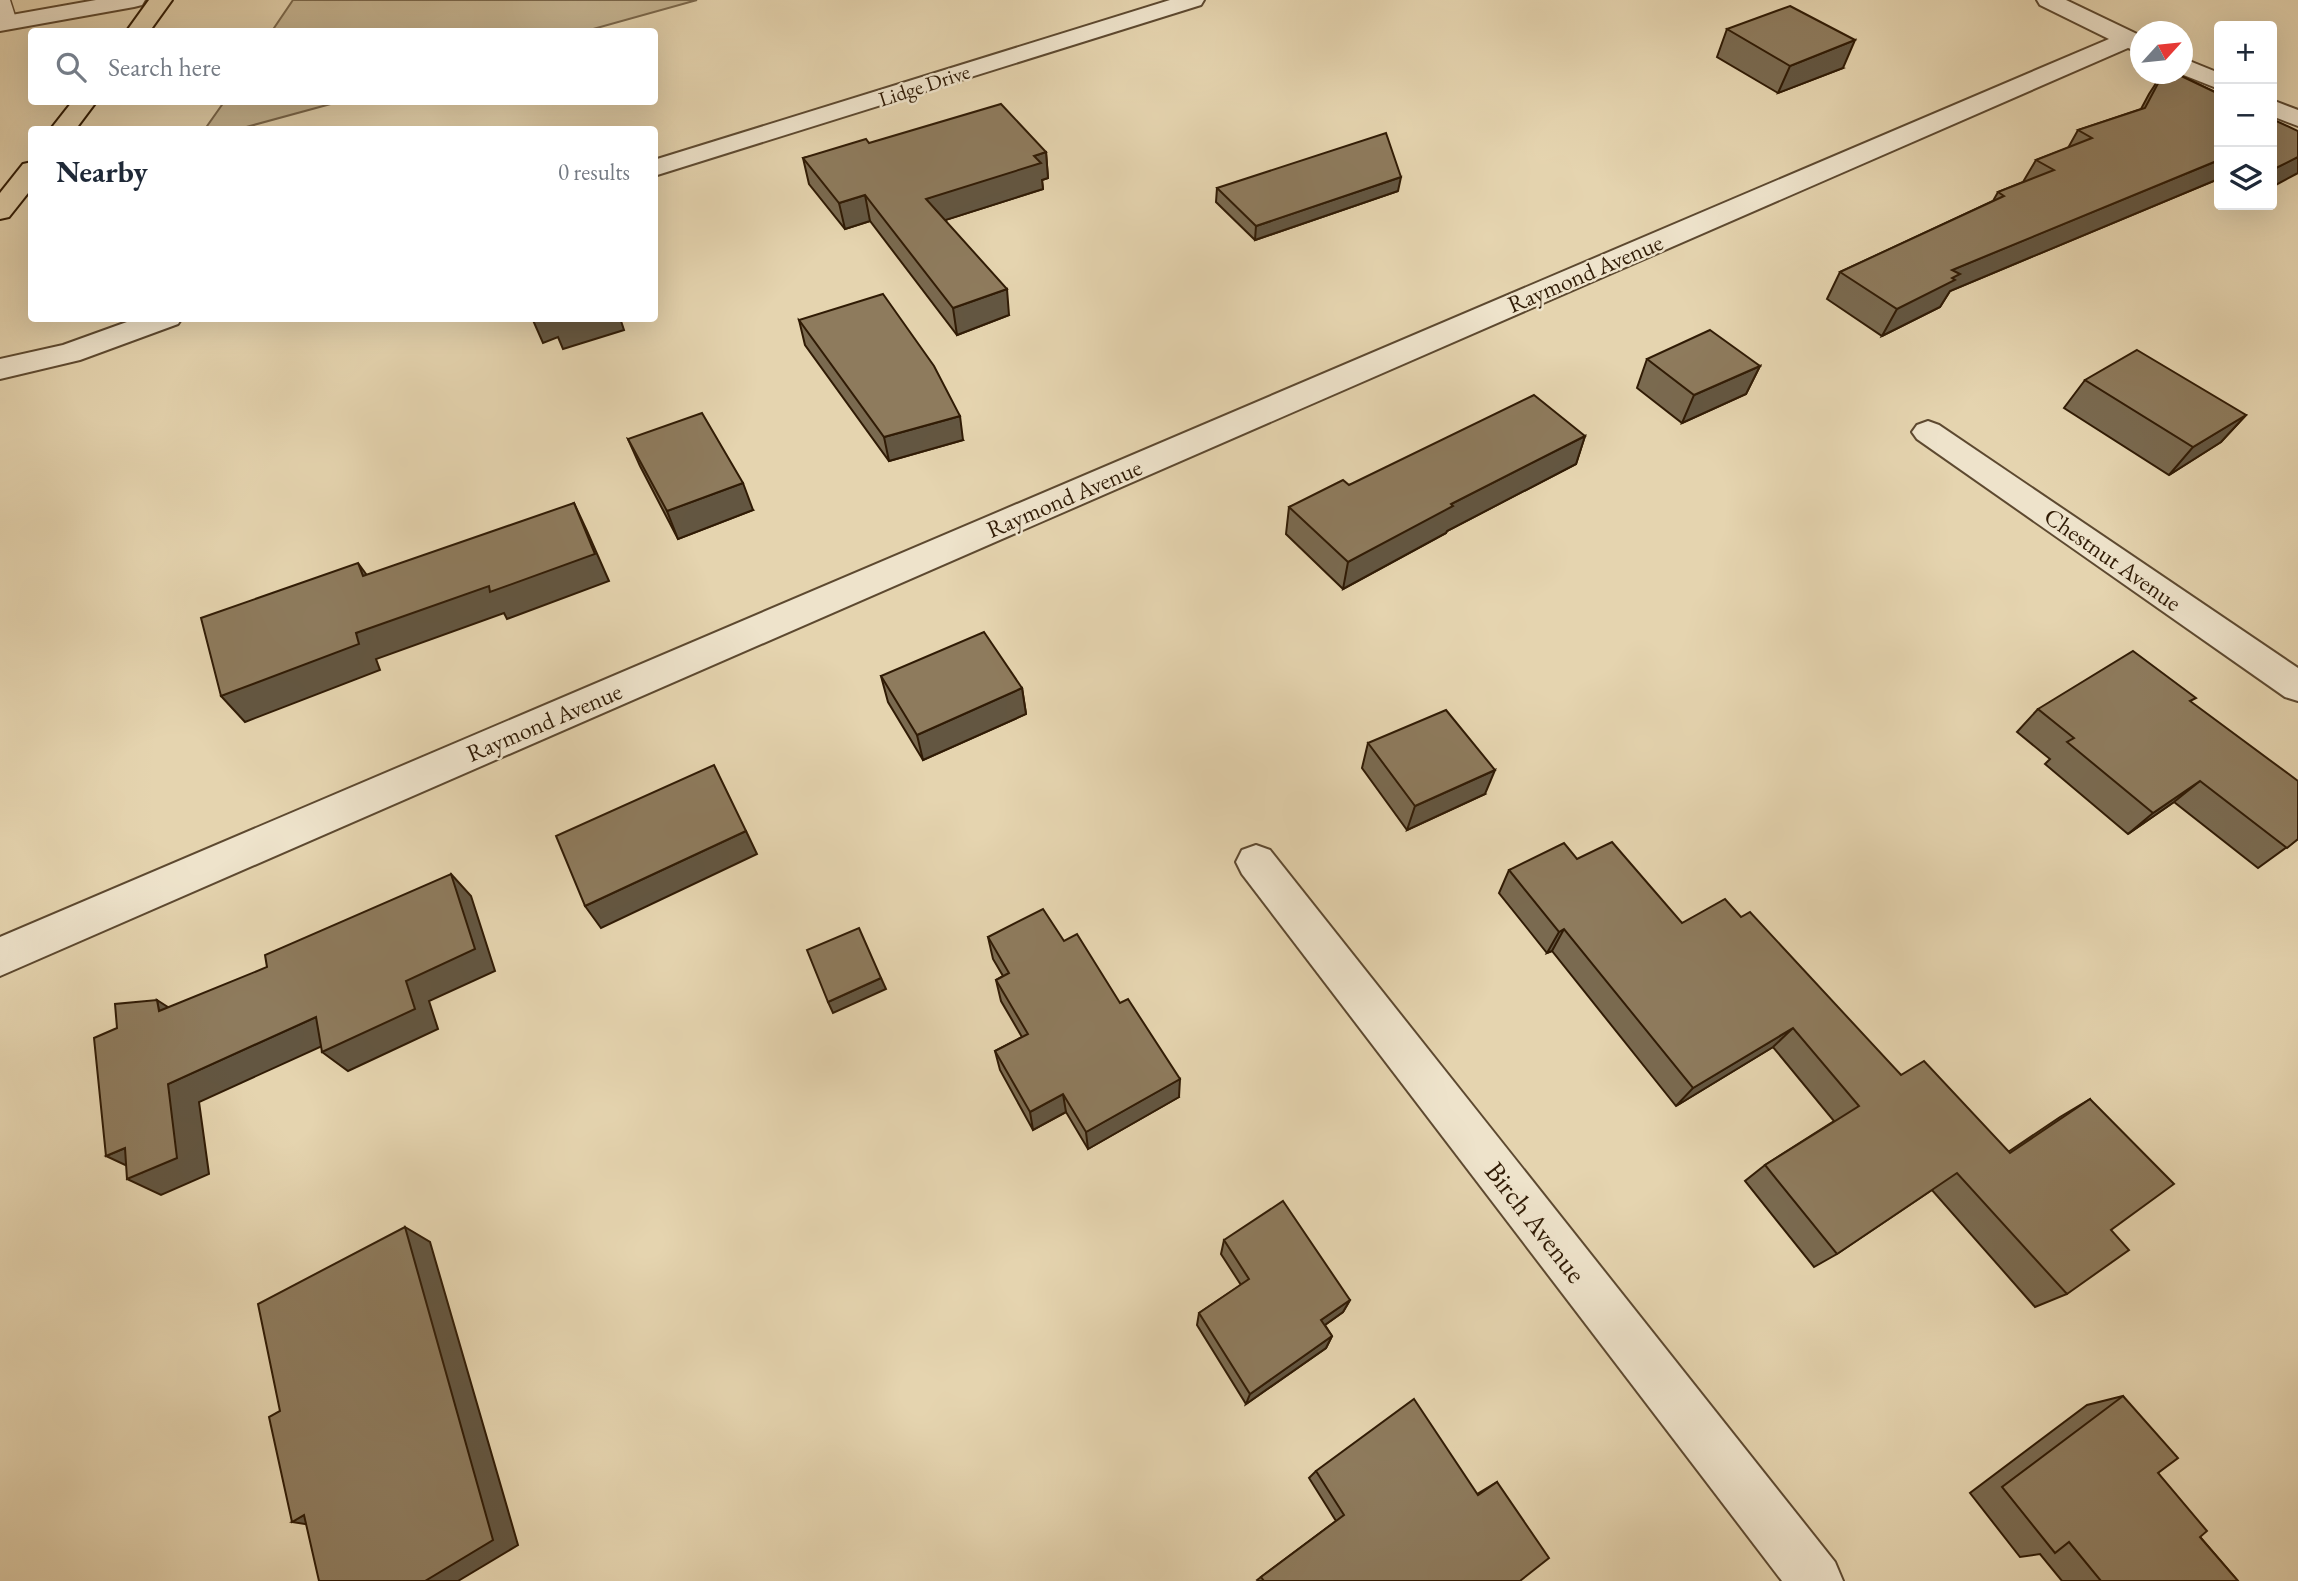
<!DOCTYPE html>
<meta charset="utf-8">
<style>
body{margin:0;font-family:"EB Garamond",serif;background:#f6f6f7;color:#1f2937}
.controls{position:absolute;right:21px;top:21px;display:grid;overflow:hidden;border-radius:7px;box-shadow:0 7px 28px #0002}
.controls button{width:63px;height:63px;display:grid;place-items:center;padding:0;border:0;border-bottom:2px solid #e0e1e3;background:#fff;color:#1f2937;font:35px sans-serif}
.compass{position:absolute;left:2130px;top:21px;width:63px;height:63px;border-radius:50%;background:#fff;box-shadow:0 7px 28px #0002;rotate:63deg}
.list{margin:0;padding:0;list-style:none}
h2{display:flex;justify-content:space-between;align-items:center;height:91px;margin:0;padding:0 28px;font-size:30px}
h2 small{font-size:23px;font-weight:400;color:#747a83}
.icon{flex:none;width:38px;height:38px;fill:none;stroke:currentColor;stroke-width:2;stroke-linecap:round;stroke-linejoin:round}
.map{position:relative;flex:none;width:2298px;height:1581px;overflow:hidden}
.search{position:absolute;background:#fff;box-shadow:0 7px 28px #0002;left:28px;top:28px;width:630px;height:77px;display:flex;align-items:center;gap:18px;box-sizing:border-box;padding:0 24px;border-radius:7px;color:#747a83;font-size:26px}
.panel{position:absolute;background:#fff;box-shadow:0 7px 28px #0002;left:28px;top:126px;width:630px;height:196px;border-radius:7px}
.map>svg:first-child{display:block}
</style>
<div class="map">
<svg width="2298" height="1581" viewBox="0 0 2298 1581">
<rect width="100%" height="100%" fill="#e5d4af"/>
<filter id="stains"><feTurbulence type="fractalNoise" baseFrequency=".00286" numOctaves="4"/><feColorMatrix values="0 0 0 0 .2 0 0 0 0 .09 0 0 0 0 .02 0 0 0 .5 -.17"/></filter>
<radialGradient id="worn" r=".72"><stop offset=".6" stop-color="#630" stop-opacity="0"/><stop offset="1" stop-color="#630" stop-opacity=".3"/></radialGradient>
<!-- green -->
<g fill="#c6b592" stroke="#7b684c" stroke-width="2">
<path d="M293,0h404l-111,31h-314z"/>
<path d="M224,102h114l-99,27h-34z"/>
</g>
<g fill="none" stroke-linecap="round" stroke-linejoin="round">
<!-- lane casing -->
<g stroke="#5d4930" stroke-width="3">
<path id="lane" d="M0,0h10l7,22 -3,4 -6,1 -8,-4z"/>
</g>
<!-- street casing -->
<g stroke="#5d4930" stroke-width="4">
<g id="street">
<path d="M96,0h49l-3,5 -8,2 -134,24v-14z"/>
<path d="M1170,0h34l-3,5 -547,171v-16z"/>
<path d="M2037,0h29l71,34 3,2v16l-12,-4 -2128,928v-39l2109,-898 -69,-34z"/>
<path d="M2182,58l37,15v16l-38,-15z"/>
<path d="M2272,100l26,10v16l-26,-10z"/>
<path d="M138,318h44l-4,6 -98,36 -80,19v-20l63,-14z"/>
<path d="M1928,421l11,4 359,243v33l-13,-4 -368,-258 -5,-7 5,-7z"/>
<path d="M1256,845l14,5 565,712 8,19h-61l-540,-707 -6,-12 6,-12z"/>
</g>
</g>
<!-- primary casing -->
<g stroke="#301b05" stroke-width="4">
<g id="primary">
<path d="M149,0h23l-23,32h-23z"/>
<path d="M72,102h24l-21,28h-25z"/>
<path d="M32,162v26l-23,29 -9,2v-26l23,-29z"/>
</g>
</g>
<!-- lane -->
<use href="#lane" fill="#eee3cb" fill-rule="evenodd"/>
<!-- street -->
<use href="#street" fill="#eee3cb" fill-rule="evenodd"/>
<!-- primary -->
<use href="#primary" fill="#e5d4af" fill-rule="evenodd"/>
</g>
<!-- wall -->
<g fill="#7a6a50" stroke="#301b05" stroke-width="2">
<path d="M1727,29l116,39 -65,25 -61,-36z"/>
<path d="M2162,74h15l42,20v88l-3,-2 -266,111 -10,16 -58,29 -55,-37 13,-27 153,-71 5,-9 25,-10 13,-22 32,-12 10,-18 63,-21 8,-15z"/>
<path d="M869,143l177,9 2,26 -6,2 1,9 -98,31 64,95 -52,20 -87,-114 -25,8 -36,-45 -6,-26z"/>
<path d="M1217,188l181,3 -143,49 -39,-38z"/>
<path d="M799,320l164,120 -74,21 -84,-116z"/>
<path d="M1647,359l113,7 -14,28 -64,29 -45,-35z"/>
<path d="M2085,380l161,35 -25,27 -52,33 -105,-67z"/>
<path d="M1585,436l-9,28 -129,67 -1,2 -103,56 -57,-55 3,-27 60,-22z"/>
<path d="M628,439l125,71 -75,29 -38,-73z"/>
<path d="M881,676l141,12 4,26 -103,46 -35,-58z"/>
<path d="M2191,702l107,137 -40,29 -84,-66 -46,32 -83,-70 5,-5 -33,-27 21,-23z"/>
<path d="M1368,743l117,51 -78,36 -45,-62z"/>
<path d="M1577,859l105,64 59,-6 160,158 107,77 52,-35 30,-18 21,131 -44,64 -32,13 -103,-117 -95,64 -23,13 -69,-86 20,-16 69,-44 -61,-74 -97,59 -124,-155 -5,2 -48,-60 10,-23z"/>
<path d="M988,937l76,4 115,156 -91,52 -22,-37 -33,18 -33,-60 -5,-19 27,-14 -21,-36 -5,-21 7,-4 -10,-17z"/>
<path d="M1224,1240l126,60 -7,12 -18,13 7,11 -6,12 -80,56 -49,-79 2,-12 42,-28 -20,-31z"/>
<path d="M2123,1396l35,77 42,64 38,44h-176l-22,-27 -20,3 -50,-64 117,-88z"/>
<path d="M1316,1471l161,23 20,-12 23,99h-262l-1,-1 79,-59 -27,-43z"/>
</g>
<!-- shaded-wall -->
<g fill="#635641" stroke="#301b05" stroke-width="2">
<path d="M1855,40l-12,28 -65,25 12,-27z"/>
<path d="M1046,152l2,26 -6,2 1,9 -113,36 -4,-26 108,-43z"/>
<path d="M2298,157v16l-26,14v-17z"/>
<path d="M2219,160v15l-3,5 -266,111 -10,16 -58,29 15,-27 55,-39z"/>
<path d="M1401,177l-3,14 -143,49 1,-14z"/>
<path d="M865,195l5,26 -25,8 -6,-26z"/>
<path d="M1007,289l2,26 -52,20 -4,-27z"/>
<path d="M532,318h88l4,12 -61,19 -5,-12 -15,6z"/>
<path d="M1760,366l-14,28 -64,29 12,-28z"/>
<path d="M2246,415l-25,27 -52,33 24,-28z"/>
<path d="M960,416l3,24 -74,21 -5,-24z"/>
<path d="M1585,436l-9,28 -129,67 -1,2 -103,56 5,-27 103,-58z"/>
<path d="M743,483l10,27 -75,29 -11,-28z"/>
<path d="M574,503l13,28 22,50 -102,38 -3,-6 -128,46 4,11 -135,52 -24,-26 135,-63z"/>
<path d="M358,563l19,26 -14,-13z"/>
<path d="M1022,688l4,26 -103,46 -6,-25z"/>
<path d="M1495,770l-10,24 -78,36 8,-24z"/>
<path d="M2200,781l-26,21 -46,32 25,-21z"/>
<path d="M746,831l11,23 -156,74 -16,-22z"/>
<path d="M451,874l20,22 24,75 -66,30 9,28 -90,42 -26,-19 84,-71z"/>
<path d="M1564,929l-12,22 -5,2 12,-21z"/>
<path d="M881,978l5,11 -53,24 -5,-11z"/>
<path d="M157,1000l31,20 -29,-9z"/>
<path d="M316,1017l26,20 -143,65 10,72 -48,21 -34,-16 41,-95z"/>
<path d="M1793,1028l-20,19 -97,59 17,-18z"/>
<path d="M1180,1079l-1,18 -91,52 -2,-17z"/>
<path d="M1063,1094l3,18 -33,18 -3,-18z"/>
<path d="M125,1148l15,24 -34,-16z"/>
<path d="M405,1227l25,15 88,303 -60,36h-33z"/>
<path d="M1350,1300l-7,12 -28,20 6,-12z"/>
<path d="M1332,1336l-6,12 -80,56 4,-10z"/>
<path d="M304,1515l20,12 -32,-5z"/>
</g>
<!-- building -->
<g fill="#8e7b5d" stroke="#301b05" stroke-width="2">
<path d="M1790,6l65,34 -65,26 -63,-37z"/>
<path d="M2163,74h14l42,20v66l-267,110 8,4 -8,4 3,2 -58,29 -57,-37 164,-76 -6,-4 56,-22 -18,-10 56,-22 -14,-8 67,-22z"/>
<path d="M1001,104l45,48 -12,4 7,7 -115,36 81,90 -54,19 -88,-113 -26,8 -36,-45 63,-19 3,4z"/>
<path d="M2272,119l26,12v26l-26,13z"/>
<path d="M1386,133l15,44 -145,49 -39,-38z"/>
<path d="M883,294l51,72 26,50 -76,21 -85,-117z"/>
<path d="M1710,330l50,36 -66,29 -47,-36z"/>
<path d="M2137,350l109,65 -53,32 -108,-67z"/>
<path d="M1534,395l51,41 -134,68 2,2 -105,56 -59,-55 54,-27 6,5z"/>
<path d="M702,413l41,70 -76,28 -39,-72z"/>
<path d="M574,503l21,51 -105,38 -1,-6 -133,47 3,11 -138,52 -20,-78 157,-55 5,13z"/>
<path d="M984,632l38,56 -105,47 -36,-59z"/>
<path d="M2133,651l63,47 -6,3 108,80v58l-11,9 -87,-67 -47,32 -86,-71 7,-4 -36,-29z"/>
<path d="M1446,710l49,60 -80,36 -47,-63z"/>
<path d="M714,765l32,66 -161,75 -29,-70z"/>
<path d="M1612,842l70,81 43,-24 16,18 9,-5 151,163 23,-14 86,92 80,-54 84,85 -63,46 18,20 -62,44 -110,-121 -120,81 -72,-89 94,-59 -66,-78 -100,60 -129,-159 -5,3 -50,-62 55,-27 13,16z"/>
<path d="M451,874l24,75 -69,32 9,28 -93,43 -6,-35 -148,67 9,74 -50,21 -2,-31 -19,8 -12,-118 23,-10 -2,-24 42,-4 2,11 108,-44 -2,-12z"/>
<path d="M1043,909l21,32 13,-7 43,69 8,-4 52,80 -94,53 -23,-38 -33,18 -35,-61 33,-17 -32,-54 13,-7 -21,-36z"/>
<path d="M859,928l22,50 -53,24 -21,-52z"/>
<path d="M1283,1201l67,99 -29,20 11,16 -82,58 -51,-81 50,-34 -25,-39z"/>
<path d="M405,1227l88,313 -68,41h-106l-15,-66 -12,7 -23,-105 11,-6 -22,-107z"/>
<path d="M2123,1396l55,62 -20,15 49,58 -7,6 38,44h-137l-32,-39 -14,11 -53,-66z"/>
<path d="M1414,1399l64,96 19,-13 52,76 -29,23h-256l-3,-4 83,-62 -28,-44z"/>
</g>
<g text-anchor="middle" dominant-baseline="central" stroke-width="5" stroke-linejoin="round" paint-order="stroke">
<!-- far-street labels -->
<g font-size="21" fill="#301b05" stroke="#eee3cb">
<text transform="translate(924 85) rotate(-18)">Lidge Drive</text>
</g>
<!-- street labels -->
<g font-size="24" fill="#301b05" stroke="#eee3cb">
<text transform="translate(1585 273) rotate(-23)">Raymond Avenue</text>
<text transform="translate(1064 498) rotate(-23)">Raymond Avenue</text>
<text transform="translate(2113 559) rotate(35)">Chestnut Avenue</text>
<text transform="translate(544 722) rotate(-23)">Raymond Avenue</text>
</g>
<!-- near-street labels -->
<g font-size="28" fill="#301b05" stroke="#eee3cb">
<text transform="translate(1536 1222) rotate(52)">Birch Avenue</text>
</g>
</g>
<rect width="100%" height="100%" filter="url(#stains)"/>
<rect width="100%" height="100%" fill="url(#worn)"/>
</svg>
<div class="controls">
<button>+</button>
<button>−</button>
<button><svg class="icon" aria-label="layers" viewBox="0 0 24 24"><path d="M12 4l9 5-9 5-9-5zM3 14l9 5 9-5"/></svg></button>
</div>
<svg class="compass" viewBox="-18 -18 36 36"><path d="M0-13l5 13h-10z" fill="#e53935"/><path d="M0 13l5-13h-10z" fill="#747a83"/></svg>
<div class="search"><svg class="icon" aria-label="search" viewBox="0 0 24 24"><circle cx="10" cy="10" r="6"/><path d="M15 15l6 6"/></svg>Search here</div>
<section class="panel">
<h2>Nearby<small>0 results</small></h2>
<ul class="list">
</ul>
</section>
</div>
